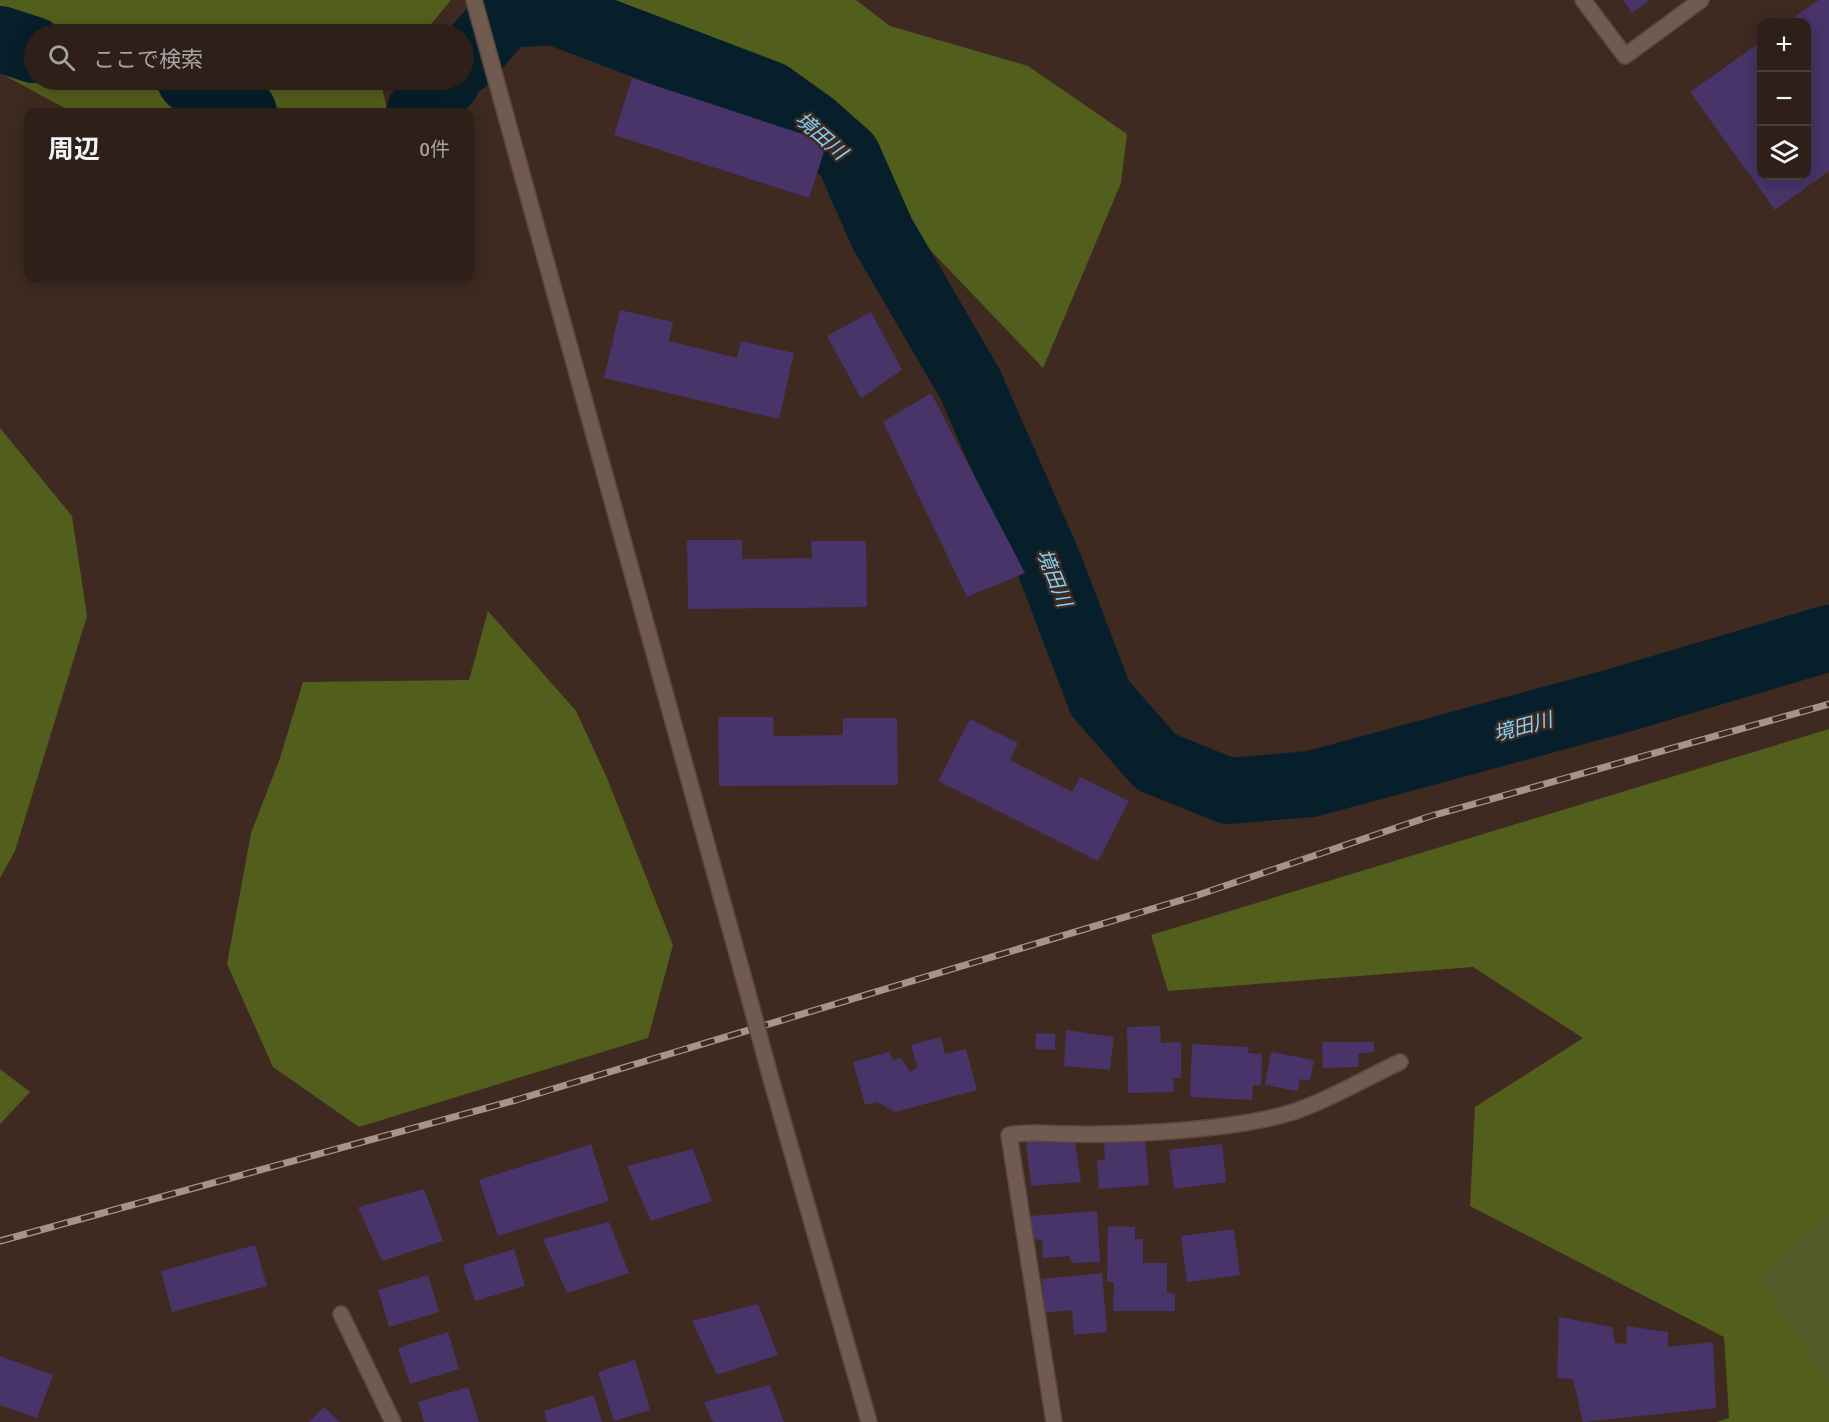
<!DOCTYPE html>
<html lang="ja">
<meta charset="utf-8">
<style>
body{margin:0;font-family:Signika,"Noto Sans JP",sans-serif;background:#362822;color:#f1f3f6}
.controls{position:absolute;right:18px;top:18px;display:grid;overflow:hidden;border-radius:12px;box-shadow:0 3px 15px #0003}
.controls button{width:54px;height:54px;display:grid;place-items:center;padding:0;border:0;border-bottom:2px solid #493e38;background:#2e2019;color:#f1f3f6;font:30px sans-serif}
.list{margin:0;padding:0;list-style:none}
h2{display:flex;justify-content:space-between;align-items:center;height:78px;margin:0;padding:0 24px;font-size:26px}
h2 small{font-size:20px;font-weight:400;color:#a7a3a2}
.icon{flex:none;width:33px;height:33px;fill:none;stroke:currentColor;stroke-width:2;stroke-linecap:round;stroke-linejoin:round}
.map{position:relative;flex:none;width:1829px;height:1422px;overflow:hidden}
.search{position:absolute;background:#2e2019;box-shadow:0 3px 15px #0003;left:24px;top:24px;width:450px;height:66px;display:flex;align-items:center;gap:15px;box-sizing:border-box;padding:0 21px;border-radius:33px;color:#a7a3a2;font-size:22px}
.panel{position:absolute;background:#2e2019;box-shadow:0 3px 15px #0003;left:24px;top:108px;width:450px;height:174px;border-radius:12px}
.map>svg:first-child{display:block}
</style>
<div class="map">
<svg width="1829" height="1422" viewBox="0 0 1829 1422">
<rect width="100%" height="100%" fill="#3e2a21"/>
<!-- green -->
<path fill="#515b2a" d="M1829,1211v184l-78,-127z"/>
<!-- forest -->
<g fill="#525e1c">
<path d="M0,0h451l-28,34h-389v46h351l-4,5 7,27h-316l-72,-39z"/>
<path d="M572,0h284l34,26 138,40 99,68 -6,49 -78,185 -216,-226 -232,-137z"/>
<path d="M0,428l72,88 15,100 -72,235 -15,27z"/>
<path d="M488,611l88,100 31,67 66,167 -25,93 -289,89 -86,-60 -46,-103 24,-131 29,-75 23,-76 166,-2z"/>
<path d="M1829,729v485l-69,64 69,106v38h-113l13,-4 -5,-81 -254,-131 5,-99 108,-69 -110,-71 -305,24 -17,-56z"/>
<path d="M0,1069l30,23 -30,32z"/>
</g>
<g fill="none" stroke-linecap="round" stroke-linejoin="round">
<!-- river -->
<g stroke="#071f2a" stroke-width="66">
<path d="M0,39l34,11"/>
<path d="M464,62l41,-47 49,-3 216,82 42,30 36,32 34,77 88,151 79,180 51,134 56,64 72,29 83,-7 306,-83 212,-63"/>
<path d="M190,80l35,18 19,14"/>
<path d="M419,112l29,-32"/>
</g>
</g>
<!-- building -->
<g fill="#483469">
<path d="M1623,0h27l-18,13z"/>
<path d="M1819,0h10v171l-54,39 -85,-118 72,-51v135h44v-154h-19z"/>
<path d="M632,78l195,64 -18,56 -195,-63z"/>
<path d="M620,310l53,12 -4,19 68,17 4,-17 53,12 -15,66 -175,-41z"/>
<path d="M871,312l31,58 -41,28 -34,-62z"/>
<path d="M931,393l94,180 -58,24 -84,-175z"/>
<path d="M687,540h55v19l70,-1 -1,-17h55l1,66 -179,2z"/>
<path d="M718,717h55l1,19 69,-1v-17h54l1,67 -179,1z"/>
<path d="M970,719l48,24 -8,17 62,32 8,-15 49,24 -31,60 -160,-80z"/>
<path d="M1160,1026l1,17 20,-1v36h-8l1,14 -46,1 -1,-66z"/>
<path d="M1066,1030l48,7 -4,33 -46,-4z"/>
<path d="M1036,1033l19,1v16l-20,-1z"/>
<path d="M941,1037l4,17 21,-5 11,41 -82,22 -18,-10 -12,3 -12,-43 36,-10 4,8 8,-2 9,14 7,-5 -6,-22z"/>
<path d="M1322,1042h52v10l-16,2 1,13 -36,1z"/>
<path d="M1192,1044l57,3 -1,6 14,1 -1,31h-8l-1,15 -62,-3z"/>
<path d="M1271,1052l43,8 -4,21 -10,-2 -2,12 -33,-6z"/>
<path d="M1145,1138l4,47 -50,4 -2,-29h8l-1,-18z"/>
<path d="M1075,1141l6,41 -50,4 -5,-44z"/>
<path d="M591,1144l18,57 -111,35 -19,-56z"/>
<path d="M1222,1144l4,38 -52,7 -5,-39z"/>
<path d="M693,1149l19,52 -61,20 -24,-55z"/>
<path d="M424,1189l19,52 -61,20 -24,-54z"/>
<path d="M1097,1211l3,51 -28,1 -3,-7 -26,2 -1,-19 -11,1 -1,-24z"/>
<path d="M609,1222l20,51 -62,20 -24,-54z"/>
<path d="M1108,1226l27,1v12h8v24h24v30l8,1v17h-62l1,-29h-7z"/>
<path d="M1234,1229l6,46 -53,7 -6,-46z"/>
<path d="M255,1245l12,41 -95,26 -11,-41z"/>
<path d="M514,1249l11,37 -50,15 -12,-36z"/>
<path d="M1102,1273l5,59 -33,3 -2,-25 -27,3 -3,-34z"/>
<path d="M428,1275l11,37 -50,15 -11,-37z"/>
<path d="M758,1304l20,51 -61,20 -25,-54z"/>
<path d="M1559,1317l53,10 3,16 11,1 1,-18 41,6v15l45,-5 3,66 -133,14 -10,-43 -16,-1z"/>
<path d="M448,1332l11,37 -49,15 -12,-36z"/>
<path d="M0,1356l53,19 -16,43 -37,-13z"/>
<path d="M635,1360l15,50 -36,11 -16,-49z"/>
<path d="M770,1385l14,37h-71l-9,-20z"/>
<path d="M468,1387l11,35h-55l-6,-20z"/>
<path d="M594,1395l8,27h-55l-3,-11z"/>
<path d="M324,1407l16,15h-31z"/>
</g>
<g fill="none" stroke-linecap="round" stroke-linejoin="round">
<!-- minor casing -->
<g stroke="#58473f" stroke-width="18">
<g id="minor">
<path d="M474,0l273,990"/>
<path d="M1583,0l42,56 76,-56"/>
<path d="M771,1079l98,343"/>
<path d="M341,1314l52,108"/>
<path d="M1054,1422l-45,-287c23,-4 42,-1 64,-1 62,1 165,-4 223,-23 35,-12 70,-33 104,-49"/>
</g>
</g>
<!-- minor -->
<use href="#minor" stroke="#715a4f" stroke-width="15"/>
<!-- rail casing -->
<g stroke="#a3948d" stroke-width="7">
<path id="rail" d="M0,1241l516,-141 679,-204 236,-80 398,-112"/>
</g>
<!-- rail -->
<use href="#rail" stroke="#3e2a21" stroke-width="4.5" stroke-dasharray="14" stroke-linecap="butt"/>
<!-- minor-bridge casing -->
<g stroke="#58473f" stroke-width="18" stroke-linecap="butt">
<path id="minor-bridge" d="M747,990l24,89"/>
</g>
<!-- minor-bridge -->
<use href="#minor-bridge" stroke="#715a4f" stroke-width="15"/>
</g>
<g text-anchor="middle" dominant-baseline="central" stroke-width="5" stroke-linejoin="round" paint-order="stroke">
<!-- water labels -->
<g font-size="20" font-style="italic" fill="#7fd1f8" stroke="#3e2a21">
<text transform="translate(821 136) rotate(41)">境田川</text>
<text transform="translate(1054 578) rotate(68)">境田川</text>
<text transform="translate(1523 727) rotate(-15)">境田川</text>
</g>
</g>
</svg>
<div class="controls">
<button>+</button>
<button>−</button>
<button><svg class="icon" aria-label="layers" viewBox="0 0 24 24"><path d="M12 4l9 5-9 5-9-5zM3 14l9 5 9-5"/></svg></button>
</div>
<div class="search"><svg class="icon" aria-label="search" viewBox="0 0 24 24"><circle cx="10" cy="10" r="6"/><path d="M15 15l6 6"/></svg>ここで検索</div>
<section class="panel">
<h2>周辺<small>0件</small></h2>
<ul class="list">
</ul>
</section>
</div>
